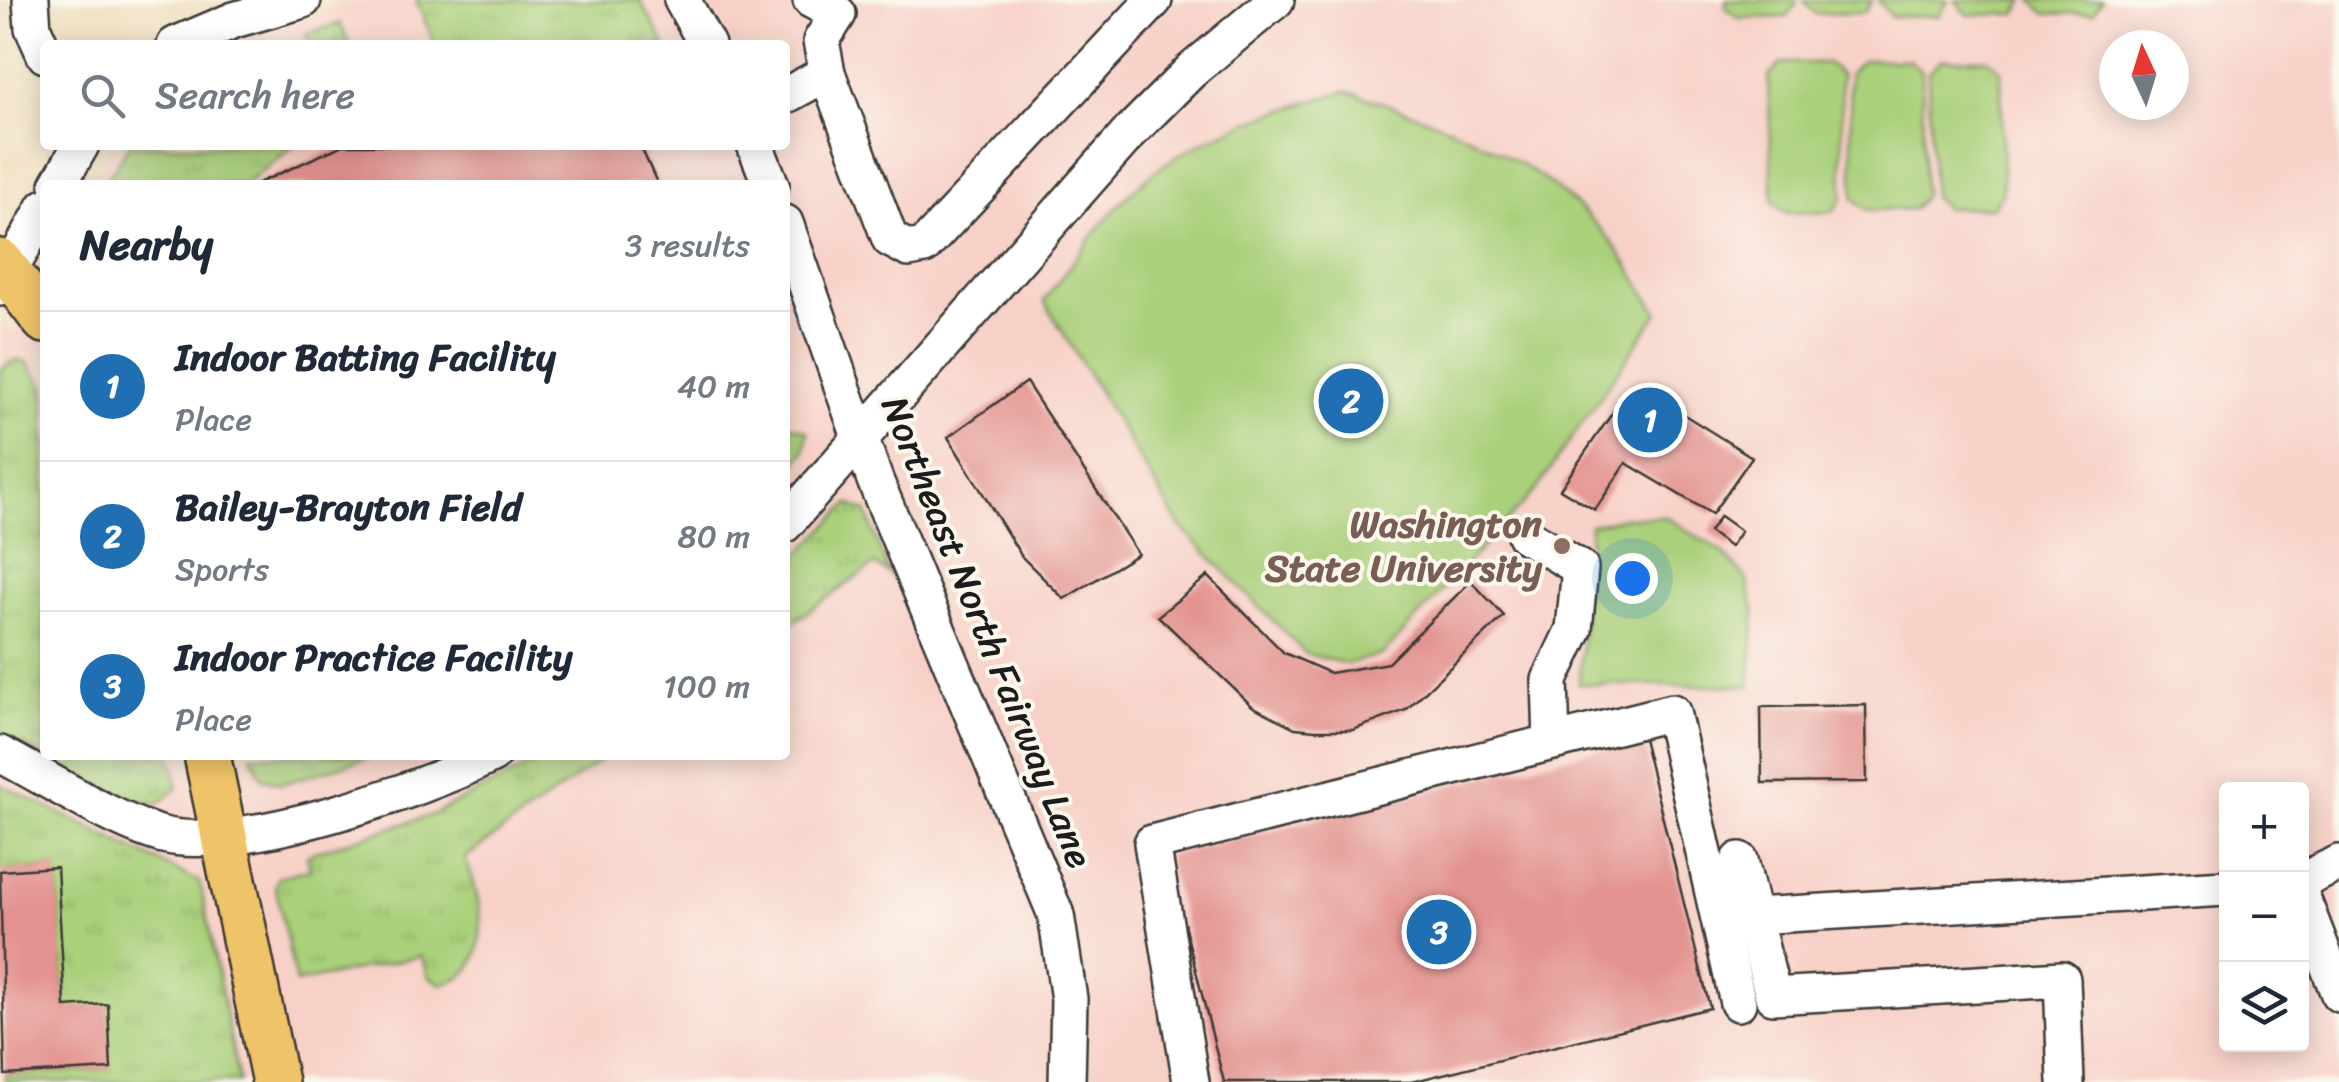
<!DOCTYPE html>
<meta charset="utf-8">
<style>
body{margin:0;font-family:Sriracha,sans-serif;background:#f2f2f3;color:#1f2937}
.controls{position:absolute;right:30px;bottom:30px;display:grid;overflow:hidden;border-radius:10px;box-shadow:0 5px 25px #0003}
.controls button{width:90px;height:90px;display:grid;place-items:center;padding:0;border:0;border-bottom:2px solid #e0e1e3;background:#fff;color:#1f2937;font:50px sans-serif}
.compass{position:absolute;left:2099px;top:30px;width:90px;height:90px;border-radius:50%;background:#fff;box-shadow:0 5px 25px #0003;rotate:356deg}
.you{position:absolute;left:1632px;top:578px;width:35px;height:35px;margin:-25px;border:8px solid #fff;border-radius:50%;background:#1a73e8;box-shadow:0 0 0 15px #1a73e833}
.badge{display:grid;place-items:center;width:65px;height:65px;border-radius:50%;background:#1f6fb2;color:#fff;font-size:32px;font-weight:700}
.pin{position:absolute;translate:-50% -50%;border:5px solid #fff;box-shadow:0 2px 10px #0006}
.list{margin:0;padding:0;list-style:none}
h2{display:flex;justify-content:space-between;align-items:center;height:130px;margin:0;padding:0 40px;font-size:42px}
h2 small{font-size:32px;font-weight:400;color:#747a83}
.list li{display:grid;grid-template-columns:65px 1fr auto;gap:30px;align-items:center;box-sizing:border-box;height:150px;padding:0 40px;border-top:2px solid #e0e1e3}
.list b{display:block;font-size:38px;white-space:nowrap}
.list p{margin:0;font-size:32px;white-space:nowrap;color:#747a83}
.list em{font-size:32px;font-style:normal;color:#747a83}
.icon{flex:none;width:55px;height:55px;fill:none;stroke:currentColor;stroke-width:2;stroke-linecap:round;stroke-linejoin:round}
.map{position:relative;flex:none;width:2339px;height:1082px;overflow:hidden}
.search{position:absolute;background:#fff;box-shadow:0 5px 25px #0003;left:40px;top:40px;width:750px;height:110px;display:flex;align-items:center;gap:25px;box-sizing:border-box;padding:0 35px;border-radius:10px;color:#747a83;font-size:38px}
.panel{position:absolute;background:#fff;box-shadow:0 5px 25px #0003;left:40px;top:180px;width:750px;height:580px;border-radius:10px}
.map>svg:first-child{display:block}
</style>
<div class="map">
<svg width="2339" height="1082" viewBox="0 0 2339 1082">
<defs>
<pattern id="grass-tufts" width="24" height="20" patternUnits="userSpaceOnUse" patternTransform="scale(2.5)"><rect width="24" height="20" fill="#aad07b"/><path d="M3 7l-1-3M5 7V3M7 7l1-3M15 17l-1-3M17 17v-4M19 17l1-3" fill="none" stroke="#92b26a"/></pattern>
</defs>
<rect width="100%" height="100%" fill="#fbf7ec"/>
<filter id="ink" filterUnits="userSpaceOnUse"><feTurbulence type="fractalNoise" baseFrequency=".01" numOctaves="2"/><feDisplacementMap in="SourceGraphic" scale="20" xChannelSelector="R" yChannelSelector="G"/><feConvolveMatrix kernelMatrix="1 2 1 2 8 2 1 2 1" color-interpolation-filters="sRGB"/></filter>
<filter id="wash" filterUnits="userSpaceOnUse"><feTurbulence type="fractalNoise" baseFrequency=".0048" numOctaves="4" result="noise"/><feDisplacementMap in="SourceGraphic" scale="40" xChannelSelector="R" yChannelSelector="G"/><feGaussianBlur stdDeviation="2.25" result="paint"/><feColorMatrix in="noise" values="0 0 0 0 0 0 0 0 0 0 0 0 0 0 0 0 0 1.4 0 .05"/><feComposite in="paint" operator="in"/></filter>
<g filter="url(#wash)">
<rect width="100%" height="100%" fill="#f0e0c1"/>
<!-- built -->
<path fill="#f7d1c8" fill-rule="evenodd" d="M357,0h1982v1082h-2339v-761l11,15 34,-73v492h740v-570h-697l24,-40h673v-100h-562zM2114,45h60v60h-60zM2226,790h76v254h-76z"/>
<!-- grass -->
<g fill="url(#grass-tufts)" stroke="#63764c" stroke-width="2.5">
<path d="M416,0h224l25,45h-230z"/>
<path d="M340,23l10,22h-39l-5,-11z"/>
<path d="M129,145h166l-51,40h-140z"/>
<path d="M14,360l13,2 18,26v367h126l7,33 -20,16 -33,-5 -125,-66v-363z"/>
<path d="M785,423l23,8 -4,22 -19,21z"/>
<path d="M849,504l17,7 23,63 -14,-10 -90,64v-60z"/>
<path d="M251,755h125l-95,29 -19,-6z"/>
<path d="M552,755h56l-143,103c16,39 33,115 -23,126l-13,-7 -8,-21 -125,27 -21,-98 3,-8 32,-8 -3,-13 10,-5 112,-35z"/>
<path d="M0,784l200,98 39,200h-234v-7l105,-6 -45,-62 -8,-140 -57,4z"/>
</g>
<!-- pitch -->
<g fill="#aad07b" stroke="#63764c" stroke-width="2.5">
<path d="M1726,0h70l1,3 -10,14 -48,1 -13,-10z"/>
<path d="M1803,0h69l-8,13 -48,1z"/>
<path d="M1878,0h70v1l-9,15 -48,1z"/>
<path d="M1955,0h70l-9,14 -48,1z"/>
<path d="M2033,0h69l-9,13 -48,1z"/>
<path d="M1942,59h46l13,11 2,122 -10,15 -48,1 -12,-11 -5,-125z"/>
<path d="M1863,60h46l13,12 2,122 -10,15 -47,1 -13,-11 -5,-126z"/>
<path d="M1781,63h47l13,12 2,122 -10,15 -48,1 -12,-11 -5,-125z"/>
<path d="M1346,91c92,28 182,63 250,133 25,25 43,60 62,89l-122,177 -153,164 -36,10 -41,-10 -126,-128 -136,-225c35,-47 73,-105 123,-138 54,-36 118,-54 179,-72z"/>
<path d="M1627,517h39l56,35 24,26 9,34 -5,74 -171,-2 11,-159z"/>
</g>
<g id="blocks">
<!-- building -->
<g fill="#e3928f">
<path d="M343,145h297l18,40h-404z"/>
<path d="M1026,382l112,172 -74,45 -42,-42 -74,-120z"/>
<path d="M1633,383l119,74 -40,57 -86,-51 -31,47 -35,-21z"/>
<path d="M1720,516l21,15 -11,16 -21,-15z"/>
<path d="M1208,576l76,77 46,20 58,-10 83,-82 33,35 -98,94 -53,20h-38l-20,-2 -43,-22 -94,-90z"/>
<path d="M1866,705l1,77 -105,1 -1,-76z"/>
<path d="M1643,738l67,270 -299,74h-187l-57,-226z"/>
<path d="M57,867l8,140 43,-3 3,65 -106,6 -5,-204z"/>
</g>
</g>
</g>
<g filter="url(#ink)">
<use href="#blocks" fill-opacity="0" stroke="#3c3935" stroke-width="2.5"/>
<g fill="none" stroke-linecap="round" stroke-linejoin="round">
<!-- minor casing -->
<g stroke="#3c3935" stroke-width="40">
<g id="minor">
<path d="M31,0l2,28 12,27"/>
<path d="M682,0l25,45"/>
<path d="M811,0l27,14 -17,27 6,32"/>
<path d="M175,45l59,-25 69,-20"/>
<path d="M785,96l42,-23 63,166 19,10 15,-3 230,-246"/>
<path d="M755,145l16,40"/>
<path d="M58,185l23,-40"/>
<path d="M785,223l90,257 181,435 13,84 -2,83"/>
<path d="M0,288l45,-81"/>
<path d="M785,524l345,-392 61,-61 85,-71"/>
<path d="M1525,535l55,33 -6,61 -24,51 2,62"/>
<path d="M0,754c47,24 114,68 163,81 73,19 260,-45 329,-80"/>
<path d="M1740,860l13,56"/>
<path d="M2302,881l37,-18"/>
<path d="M2302,898l37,96"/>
<path d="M1191,1082l-39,-239 520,-131 66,291"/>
<path d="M2066,1082l-4,-103 -289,17 -20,-80 473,-28"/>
</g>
</g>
<!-- major casing -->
<g stroke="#3c3935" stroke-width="50">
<g id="major">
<path d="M0,262l45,58"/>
<path d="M207,755l68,327"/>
</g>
</g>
<!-- minor -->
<use href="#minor" stroke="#fff" stroke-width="35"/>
<!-- major -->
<use href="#major" stroke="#efc469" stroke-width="45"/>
</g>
</g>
<!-- markers -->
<circle fill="#8d6e63" stroke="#fbf7ec" stroke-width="4" cx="1562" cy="546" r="10"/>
<g text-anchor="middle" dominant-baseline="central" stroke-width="8" stroke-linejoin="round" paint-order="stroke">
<!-- education labels -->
<g font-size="38" font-weight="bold" fill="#785e54" stroke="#fbf7ec" text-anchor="end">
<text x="1542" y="524">Washington<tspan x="1542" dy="44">State University</tspan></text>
</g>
<!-- street labels -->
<g font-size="38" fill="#1c1c1c" stroke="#fbf7ec">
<text transform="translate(987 632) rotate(68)">Northeast North Fairway Lane</text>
</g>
</g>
</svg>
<div class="controls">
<button>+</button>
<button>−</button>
<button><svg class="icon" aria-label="layers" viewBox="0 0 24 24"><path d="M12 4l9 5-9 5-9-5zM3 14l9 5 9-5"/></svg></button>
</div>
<svg class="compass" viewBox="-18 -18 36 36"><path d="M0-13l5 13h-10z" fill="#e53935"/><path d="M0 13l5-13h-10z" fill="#747a83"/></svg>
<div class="you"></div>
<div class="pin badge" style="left:1650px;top:420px">1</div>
<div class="pin badge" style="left:1351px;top:401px">2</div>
<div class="pin badge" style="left:1439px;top:932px">3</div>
<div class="search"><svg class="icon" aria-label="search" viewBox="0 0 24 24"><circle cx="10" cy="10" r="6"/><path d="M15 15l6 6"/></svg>Search here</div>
<section class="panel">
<h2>Nearby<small>3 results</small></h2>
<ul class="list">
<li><span class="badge">1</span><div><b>Indoor Batting Facility</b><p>Place</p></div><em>40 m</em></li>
<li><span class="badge">2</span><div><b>Bailey-Brayton Field</b><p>Sports</p></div><em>80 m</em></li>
<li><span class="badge">3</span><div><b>Indoor Practice Facility</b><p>Place</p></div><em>100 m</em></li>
</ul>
</section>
</div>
